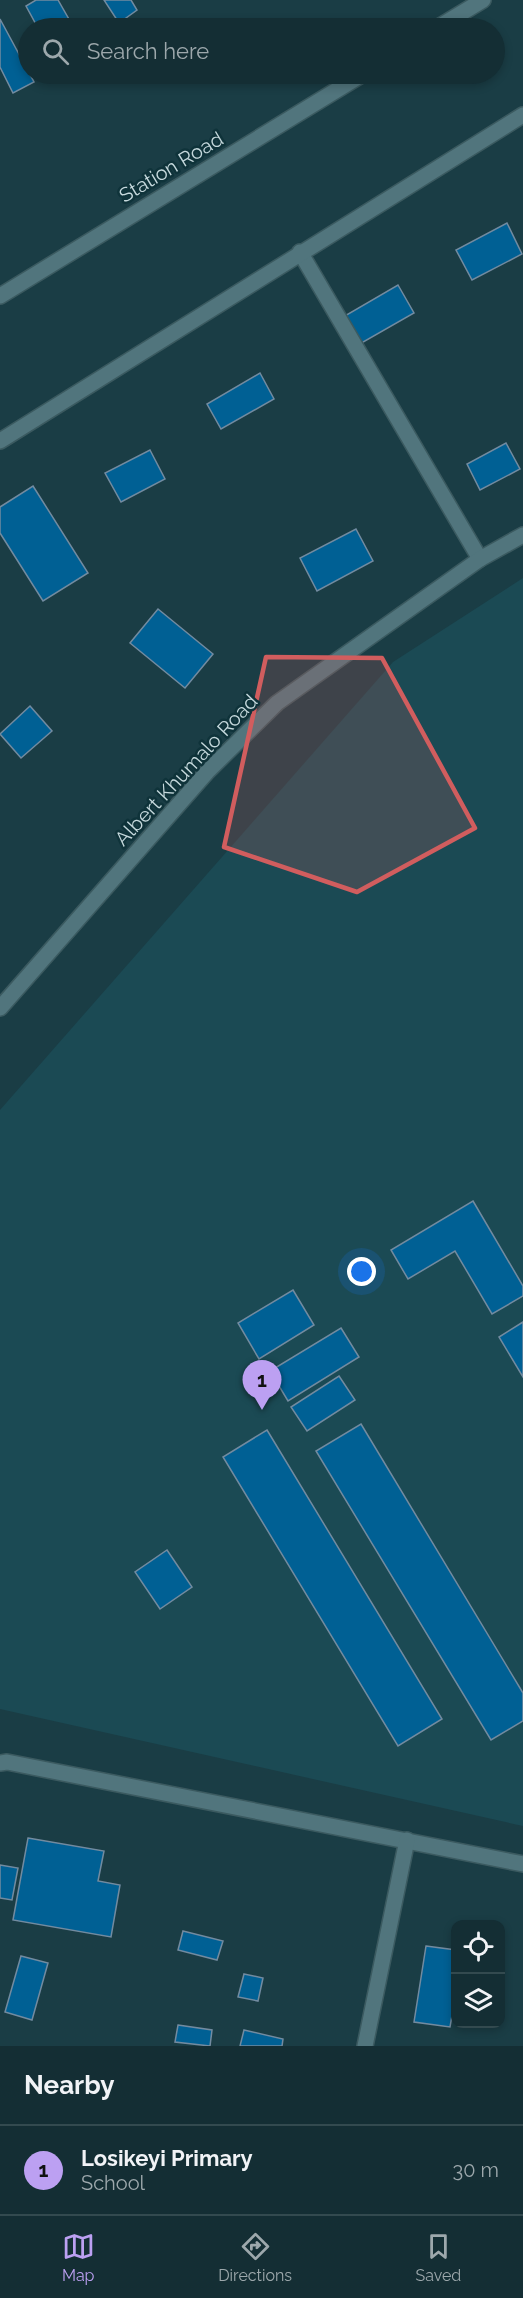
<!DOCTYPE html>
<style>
body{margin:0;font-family:Raleway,sans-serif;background:#213a40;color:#f1f3f6}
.controls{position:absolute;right:18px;bottom:18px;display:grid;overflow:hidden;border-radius:12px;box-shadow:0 3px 9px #0003}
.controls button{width:54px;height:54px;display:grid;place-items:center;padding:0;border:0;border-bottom:2px solid #334a4f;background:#142e34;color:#f1f3f6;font:30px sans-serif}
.you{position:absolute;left:362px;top:1272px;width:21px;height:21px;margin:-15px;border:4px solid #fff;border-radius:50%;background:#1a73e8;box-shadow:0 0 0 9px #1a73e833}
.badge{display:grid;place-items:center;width:39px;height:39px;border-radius:50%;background:#bca0f2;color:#111;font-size:20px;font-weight:700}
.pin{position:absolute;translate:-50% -50px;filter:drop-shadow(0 2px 3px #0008)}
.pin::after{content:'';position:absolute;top:32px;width:21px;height:18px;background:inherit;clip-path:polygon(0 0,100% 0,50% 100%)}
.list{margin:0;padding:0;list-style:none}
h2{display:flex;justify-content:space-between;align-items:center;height:78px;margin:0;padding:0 24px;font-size:26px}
h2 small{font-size:20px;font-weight:400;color:#9da8ac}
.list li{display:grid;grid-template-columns:39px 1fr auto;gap:18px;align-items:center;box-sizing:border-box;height:90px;padding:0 24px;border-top:2px solid #334a4f}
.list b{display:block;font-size:22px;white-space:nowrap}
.list p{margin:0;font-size:20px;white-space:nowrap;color:#9da8ac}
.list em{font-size:20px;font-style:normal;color:#9da8ac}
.icon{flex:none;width:33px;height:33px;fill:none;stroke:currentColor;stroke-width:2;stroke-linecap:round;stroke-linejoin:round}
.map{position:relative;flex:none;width:523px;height:2046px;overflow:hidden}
.search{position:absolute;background:#142e34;box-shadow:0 3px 9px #0003;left:18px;right:18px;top:18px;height:66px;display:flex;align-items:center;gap:15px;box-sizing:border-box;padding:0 21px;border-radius:33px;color:#9da8ac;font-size:22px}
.sheet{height:168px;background:#142e34}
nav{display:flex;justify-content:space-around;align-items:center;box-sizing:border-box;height:84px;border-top:2px solid #334a4f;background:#142e34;font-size:16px;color:#9da8ac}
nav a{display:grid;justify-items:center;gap:3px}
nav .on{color:#bca0f2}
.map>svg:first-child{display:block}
</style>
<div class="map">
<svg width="523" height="2046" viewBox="0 0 523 2046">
<rect width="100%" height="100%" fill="#1a3d45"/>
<!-- built -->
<path fill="#1b4a54" d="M523,578v1248l-523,-117v-599l393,-448z"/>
<!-- building -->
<g fill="#006094" stroke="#728ba0" stroke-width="1.5">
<path d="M36,0h22l16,28h-36l-12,-22z"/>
<path d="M104,0h27l6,10 -18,13z"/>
<path d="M0,19l34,63 -21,11 -13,-26z"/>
<path d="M507,223l15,31 -50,26 -16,-30z"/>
<path d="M398,285l16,28 -56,32 -15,-28z"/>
<path d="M260,373l14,26 -53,30 -14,-25z"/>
<path d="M506,443l14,26 -40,21 -13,-26z"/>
<path d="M150,450l15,29 -44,23 -16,-29z"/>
<path d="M33,486l55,87 -45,28 -43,-68v-26z"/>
<path d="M356,529l17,32 -56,30 -17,-33z"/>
<path d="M158,609l55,45 -28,34 -55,-45z"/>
<path d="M30,706l22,25 -31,27 -21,-24z"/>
<path d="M473,1201l50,85v10l-31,18 -37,-63 -47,28 -17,-29z"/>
<path d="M293,1290l21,35 -55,34 -21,-36z"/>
<path d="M523,1322v55l-24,-40z"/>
<path d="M341,1328l18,29 -71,44 -18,-30z"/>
<path d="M339,1376l16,24 -48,31 -16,-24z"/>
<path d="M361,1424l162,269v28l-32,19 -175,-289z"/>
<path d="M267,1430l175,289 -44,27 -175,-289z"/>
<path d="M167,1550l25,37 -32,22 -25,-37z"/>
<path d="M28,1838l76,13 -6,30 22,4 -9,52 -98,-17z"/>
<path d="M0,1865l18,3 -6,32 -12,-2z"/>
<path d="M183,1931l40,10 -6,19 -39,-10z"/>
<path d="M426,1946l30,4v43l-6,34 -36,-5z"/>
<path d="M21,1956l27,7 -16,57 -27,-8z"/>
<path d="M244,1974l19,4 -5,23 -20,-4z"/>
<path d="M178,2025l34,5 -2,16 -35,-4z"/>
<path d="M244,2030l39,9 -1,7h-42z"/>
</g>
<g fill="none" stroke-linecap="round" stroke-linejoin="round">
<!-- street casing -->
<g stroke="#3b5a60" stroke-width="18">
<g id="street">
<path d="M437,28l46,-28"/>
<path d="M300,252l180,307"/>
<path d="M0,296l363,-222"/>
<path d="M0,441l523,-326"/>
<path d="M0,1008l207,-236 70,-69 203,-144 43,-24"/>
<path d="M0,1763l7,-1 516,102"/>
<path d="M365,2046l42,-206"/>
</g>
</g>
<!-- street -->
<use href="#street" stroke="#51757d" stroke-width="15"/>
</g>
<!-- marked area -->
<path fill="#d15d5e" fill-opacity="0.2" stroke="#d15d5e" stroke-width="4.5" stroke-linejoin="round" d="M266,657l116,1 93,170 -118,64 -133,-45z"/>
<g text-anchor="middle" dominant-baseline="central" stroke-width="5" stroke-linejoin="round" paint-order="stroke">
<!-- street labels -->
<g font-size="20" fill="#c5d8dc" stroke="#0f333a">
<text transform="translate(171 167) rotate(-31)">Station Road</text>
<text transform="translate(186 770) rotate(-47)">Albert Khumalo Road</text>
</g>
</g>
</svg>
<div class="controls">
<button><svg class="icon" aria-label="locate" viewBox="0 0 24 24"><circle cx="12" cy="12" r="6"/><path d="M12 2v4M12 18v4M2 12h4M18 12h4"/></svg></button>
<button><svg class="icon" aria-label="layers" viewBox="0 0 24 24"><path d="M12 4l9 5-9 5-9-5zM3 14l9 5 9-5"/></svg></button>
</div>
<div class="you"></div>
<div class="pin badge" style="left:262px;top:1410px">1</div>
<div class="search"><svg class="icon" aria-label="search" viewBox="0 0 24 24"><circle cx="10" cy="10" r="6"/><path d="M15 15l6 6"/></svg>Search here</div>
</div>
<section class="sheet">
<h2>Nearby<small></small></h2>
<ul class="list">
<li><span class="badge">1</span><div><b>Losikeyi Primary</b><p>School</p></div><em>30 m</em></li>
</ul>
</section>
<nav>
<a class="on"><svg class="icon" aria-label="map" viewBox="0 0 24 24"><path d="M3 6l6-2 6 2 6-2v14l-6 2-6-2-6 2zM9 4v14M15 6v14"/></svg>Map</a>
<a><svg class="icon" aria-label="directions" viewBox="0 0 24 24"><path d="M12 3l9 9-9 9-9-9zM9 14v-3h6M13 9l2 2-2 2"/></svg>Directions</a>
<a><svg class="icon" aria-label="saved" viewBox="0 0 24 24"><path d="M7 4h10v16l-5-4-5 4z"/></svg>Saved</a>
</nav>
